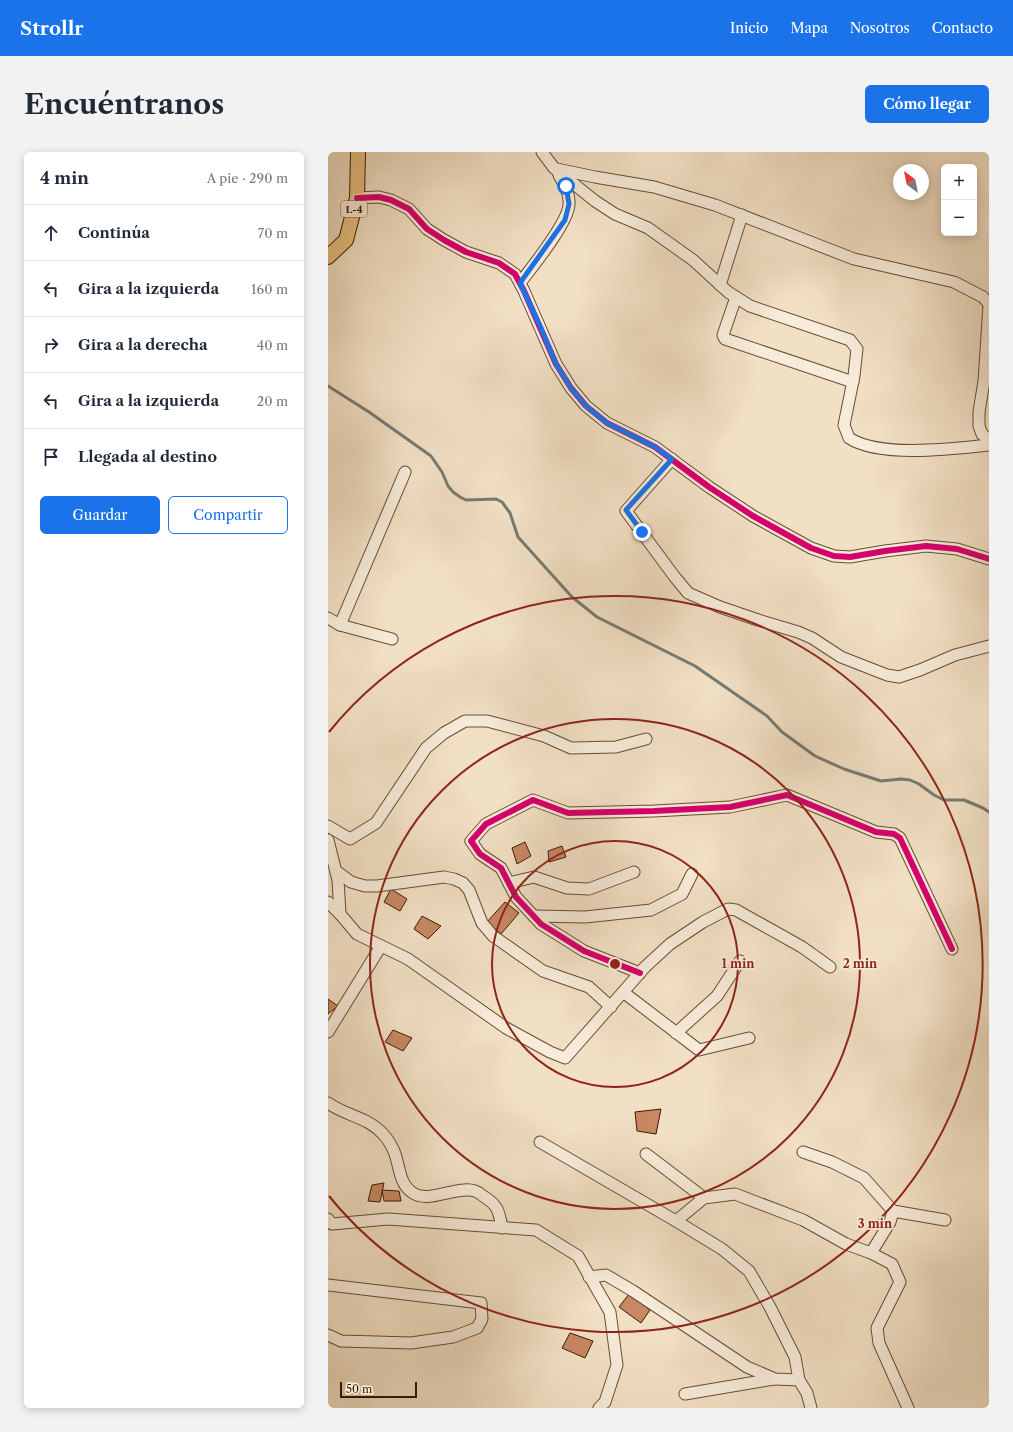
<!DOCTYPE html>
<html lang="es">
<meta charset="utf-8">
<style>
body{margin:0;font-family:"Libre Caslon Text",serif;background:#f2f2f3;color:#1f2937}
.controls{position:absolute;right:12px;top:12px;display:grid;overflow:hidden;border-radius:6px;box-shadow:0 2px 10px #0003}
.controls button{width:36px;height:36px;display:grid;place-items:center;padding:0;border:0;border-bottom:1px solid #e0e1e3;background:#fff;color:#1f2937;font:20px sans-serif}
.compass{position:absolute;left:565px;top:12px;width:36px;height:36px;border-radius:50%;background:#fff;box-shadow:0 2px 10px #0003;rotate:327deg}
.scale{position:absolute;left:12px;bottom:10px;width:77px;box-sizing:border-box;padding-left:4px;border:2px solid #371c01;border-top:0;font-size:11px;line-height:14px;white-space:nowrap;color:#371c01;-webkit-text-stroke:3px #f7ebd9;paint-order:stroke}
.stop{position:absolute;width:12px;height:12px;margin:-9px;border:3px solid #1a73e8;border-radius:50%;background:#fff}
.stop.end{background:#1a73e8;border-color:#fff;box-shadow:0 1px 4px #0008}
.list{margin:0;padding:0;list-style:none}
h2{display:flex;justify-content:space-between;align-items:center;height:52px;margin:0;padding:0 16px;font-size:17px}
h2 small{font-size:13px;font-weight:400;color:#747a83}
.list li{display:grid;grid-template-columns:26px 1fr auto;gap:12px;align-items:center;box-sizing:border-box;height:56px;padding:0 16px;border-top:1px solid #e0e1e3}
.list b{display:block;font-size:15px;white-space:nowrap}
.list em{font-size:13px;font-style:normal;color:#747a83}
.actions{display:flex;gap:8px;padding:12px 16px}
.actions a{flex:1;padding:9px 0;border:1px solid #1a73e8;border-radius:6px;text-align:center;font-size:14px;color:#1a73e8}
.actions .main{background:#1a73e8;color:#fff}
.icon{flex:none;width:22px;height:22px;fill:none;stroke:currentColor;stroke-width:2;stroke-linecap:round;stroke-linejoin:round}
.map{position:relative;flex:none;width:661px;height:1256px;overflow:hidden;border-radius:6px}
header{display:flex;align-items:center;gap:24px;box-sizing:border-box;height:56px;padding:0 20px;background:#1a73e8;color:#fff}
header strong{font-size:19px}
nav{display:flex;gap:22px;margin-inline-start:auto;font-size:14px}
.intro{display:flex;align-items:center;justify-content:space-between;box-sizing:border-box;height:96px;padding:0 24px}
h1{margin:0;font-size:28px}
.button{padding:10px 18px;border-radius:6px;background:#1a73e8;color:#fff;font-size:14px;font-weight:700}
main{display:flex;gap:24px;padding:0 24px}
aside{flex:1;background:#fff;border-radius:6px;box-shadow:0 2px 10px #0003}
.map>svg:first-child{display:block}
</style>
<header>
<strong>Strollr</strong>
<nav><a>Inicio</a><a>Mapa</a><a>Nosotros</a><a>Contacto</a></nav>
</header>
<div class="intro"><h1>Encuéntranos</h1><a class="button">Cómo llegar</a></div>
<main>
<aside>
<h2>4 min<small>A pie · 290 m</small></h2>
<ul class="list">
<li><svg class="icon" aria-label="ahead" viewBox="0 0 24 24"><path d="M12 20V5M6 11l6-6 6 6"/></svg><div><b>Continúa</b></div><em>70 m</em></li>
<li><svg class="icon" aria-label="left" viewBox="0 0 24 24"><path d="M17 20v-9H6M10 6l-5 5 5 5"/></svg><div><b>Gira a la izquierda</b></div><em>160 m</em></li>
<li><svg class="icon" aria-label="right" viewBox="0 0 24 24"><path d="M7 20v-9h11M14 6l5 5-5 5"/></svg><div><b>Gira a la derecha</b></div><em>40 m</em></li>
<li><svg class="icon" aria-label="left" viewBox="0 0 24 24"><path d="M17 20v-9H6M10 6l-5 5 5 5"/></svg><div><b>Gira a la izquierda</b></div><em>20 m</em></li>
<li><svg class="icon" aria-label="arrive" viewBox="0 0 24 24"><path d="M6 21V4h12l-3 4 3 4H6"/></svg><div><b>Llegada al destino</b></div></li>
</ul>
<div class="actions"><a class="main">Guardar</a><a>Compartir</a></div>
</aside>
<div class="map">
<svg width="661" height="1256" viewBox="0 0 661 1256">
<rect width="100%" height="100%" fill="#f2e0c5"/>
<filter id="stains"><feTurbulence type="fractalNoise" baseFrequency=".005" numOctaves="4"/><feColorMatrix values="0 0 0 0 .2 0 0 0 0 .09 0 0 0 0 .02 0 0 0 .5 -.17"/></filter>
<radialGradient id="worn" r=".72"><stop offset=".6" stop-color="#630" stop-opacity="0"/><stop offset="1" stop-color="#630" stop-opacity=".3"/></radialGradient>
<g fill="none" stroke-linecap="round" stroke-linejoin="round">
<!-- stream -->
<path stroke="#767b74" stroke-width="3" d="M0,234l41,26 62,44 11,16 6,14 5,6 7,5 6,3 30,-1 6,3 8,11 8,24 54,60 25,20 98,49 72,50 15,16 33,24 29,13 37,12 20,-2 9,1 9,4 15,11 10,5h20l19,8 6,4"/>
</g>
<!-- building -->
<g fill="#c98764" stroke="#371c01">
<path d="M197,690l6,14 -14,8 -5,-16z"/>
<path d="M234,694l4,11 -17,5 -1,-11z"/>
<path d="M63,737l16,10 -7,12 -16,-9z"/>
<path d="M177,750l14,11 -18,21 -14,-12z"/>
<path d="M94,764l19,10 -13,13 -14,-10z"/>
<path d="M0,847l10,7 -10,8z"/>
<path d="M65,878l19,8 -9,13 -18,-9z"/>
<path d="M333,957l-5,25 -19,-3 -2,-19z"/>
<path d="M56,1031l-4,19 -12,-1 4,-16z"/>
<path d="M54,1038l17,1 2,10h-17z"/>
<path d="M301,1142l21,16 -9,13 -22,-16z"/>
<path d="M242,1181l23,8 -8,17 -23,-10z"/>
</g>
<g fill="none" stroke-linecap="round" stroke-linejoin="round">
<!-- minor casing -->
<g stroke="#664d32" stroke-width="13">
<g id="minor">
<path d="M214,0l12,16 41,33 20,13 33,14 45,32 35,32 22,14 100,34 7,9 -3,27 -10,49 5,13c31,20 103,11 140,7"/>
<path d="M229,17l38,8 59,10 61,18 139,54 100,23 29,15 6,7"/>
<path d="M29,46l22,-1 12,3 18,9 18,20 17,11 22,12 33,11 16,11 9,17 32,73 15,24 15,18 21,17 48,24 54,40 44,29 58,32 23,8 16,1 35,-6 41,-5 31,3 32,10"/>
<path d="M192,131c12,-16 49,-61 49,-79 1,-10 -5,-20 -10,-29"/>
<path d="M392,133l22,-70"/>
<path d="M408,145l-13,38 2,4 128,43"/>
<path d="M661,153l-5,76 -5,31v14l3,8 7,6"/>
<path d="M344,307l-46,52 48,65 14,17 32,14 38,13 40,12 14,6 29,19 46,18 12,2 21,-7 35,-15 34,-9"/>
<path d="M0,466l12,7 52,14"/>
<path d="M12,473l65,-153"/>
<path d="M0,674l22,13 26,-16 50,-75 18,-15 21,-12h22l57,15 27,12 45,-1 30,-8"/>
<path d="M0,688l10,40 2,34 17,20 51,25 98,69 44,24 15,6 80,-91 25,-23 33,-22 25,-13 8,1 66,37 28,20"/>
<path d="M8,719l15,11 14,4h12l67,-9 10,2 9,4 6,7 13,33 11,13 50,35 46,16 22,20"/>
<path d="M181,731l25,-6 33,11 22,1 45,-17"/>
<path d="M0,750l12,12"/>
<path d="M206,764l51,1 66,-7 31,-16 10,-20"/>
<path d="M312,821l-56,-22 -43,-27 -25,-27 -15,-29 -21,-14 -9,-13 15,-17 47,-24 35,13 86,-2 76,-4 57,-12 89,37 18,2 6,4 52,111"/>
<path d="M295,840l76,58 50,-12"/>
<path d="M0,880l53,-86"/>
<path d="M348,881l41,-37 23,-35"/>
<path d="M0,951c18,13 40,14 55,31 4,4 8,11 10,15 7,14 5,35 20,44 16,11 44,-8 62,-2 3,1 6,3 8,5 15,9 16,15 19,32"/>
<path d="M212,990l136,79"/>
<path d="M475,1000l29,10 32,16 29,33 52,9"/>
<path d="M318,1002l58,44"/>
<path d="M0,1067l4,5 56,-5 148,11 42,26 32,56 7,53 -12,37 -6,6"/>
<path d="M543,1101l19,-31 3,-11"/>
<path d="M261,1125l17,-2 27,16 114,76 28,12 24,1 8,13 4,15"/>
<path d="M0,1133l153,18 1,16 -5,9 -24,9 -42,6 -70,-2 -13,-6"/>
<path d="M471,1228l-4,-23 -25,-50 -21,-36 -27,-22 -46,-28 28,-23 31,-4 68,26 43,24 25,9 21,11 8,18 -23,46 2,15 29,65"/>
<path d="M357,1242l89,-15"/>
</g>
</g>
<!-- major casing -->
<g stroke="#371c01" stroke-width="16">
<path id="major" d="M0,105l18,-17 11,-42 1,-46"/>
</g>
<!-- minor -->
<use href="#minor" stroke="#f7ebd9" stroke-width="11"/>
<!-- major -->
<use href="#major" stroke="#e9c082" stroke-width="14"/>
<!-- cycleway casing -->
<g stroke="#f7ebd9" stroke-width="8">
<g id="cycleway">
<path d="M29,46l22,-1 12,3 18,9 18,20 17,11 22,12 33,11 16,11 9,17 32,73 15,24 15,18 21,17 48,24 54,40 44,29 58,32 23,8 16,1 35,-6 41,-5 31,3 32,10"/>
<path d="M312,821l-56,-22 -43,-27 -25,-27 -15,-29 -21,-14 -9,-13 15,-17 47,-24 35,13 86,-2 76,-4 57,-12 89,37 18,2 6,4 52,111"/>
</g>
</g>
<!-- cycleway -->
<use href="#cycleway" stroke="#d6006c" stroke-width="6"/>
</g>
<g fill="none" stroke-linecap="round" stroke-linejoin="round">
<!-- route -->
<path stroke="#1a73e8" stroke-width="5" d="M238,34l3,18 -4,16 -45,63 21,45 15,36 15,24 15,18 21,17 48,24 17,12 -46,51 16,22"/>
</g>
<!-- distance rings -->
<g fill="none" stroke="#8f2418" stroke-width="2">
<circle cx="287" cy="812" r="123"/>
<circle cx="287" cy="812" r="245"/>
<path d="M1 580A368 368 0 1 1 1 1044"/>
</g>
<g text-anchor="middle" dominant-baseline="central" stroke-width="3.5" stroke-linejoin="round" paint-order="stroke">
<!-- shield labels -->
<rect fill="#f7ebd9" stroke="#715a42" stroke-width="1" x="13" y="49" width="26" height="16" rx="3"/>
<g font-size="10" font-weight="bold" fill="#371c01">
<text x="26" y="57">L-4</text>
</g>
</g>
<circle cx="287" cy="812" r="6" fill="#8f2418" stroke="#f7ebd9" stroke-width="2"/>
<g font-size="12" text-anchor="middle" font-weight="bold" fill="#8f2418" stroke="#f7ebd9" stroke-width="3.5" stroke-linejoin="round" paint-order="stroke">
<text x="410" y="816">1 min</text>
<text x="532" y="816">2 min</text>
<text x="547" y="1076">3 min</text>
</g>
<rect width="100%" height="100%" filter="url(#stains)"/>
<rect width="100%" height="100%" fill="url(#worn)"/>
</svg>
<div class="controls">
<button>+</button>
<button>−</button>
</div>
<svg class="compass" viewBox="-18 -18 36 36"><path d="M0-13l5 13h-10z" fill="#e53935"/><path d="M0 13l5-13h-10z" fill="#747a83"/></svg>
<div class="scale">50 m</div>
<div class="stop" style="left:238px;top:34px"></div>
<div class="stop end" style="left:314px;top:380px"></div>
</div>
</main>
